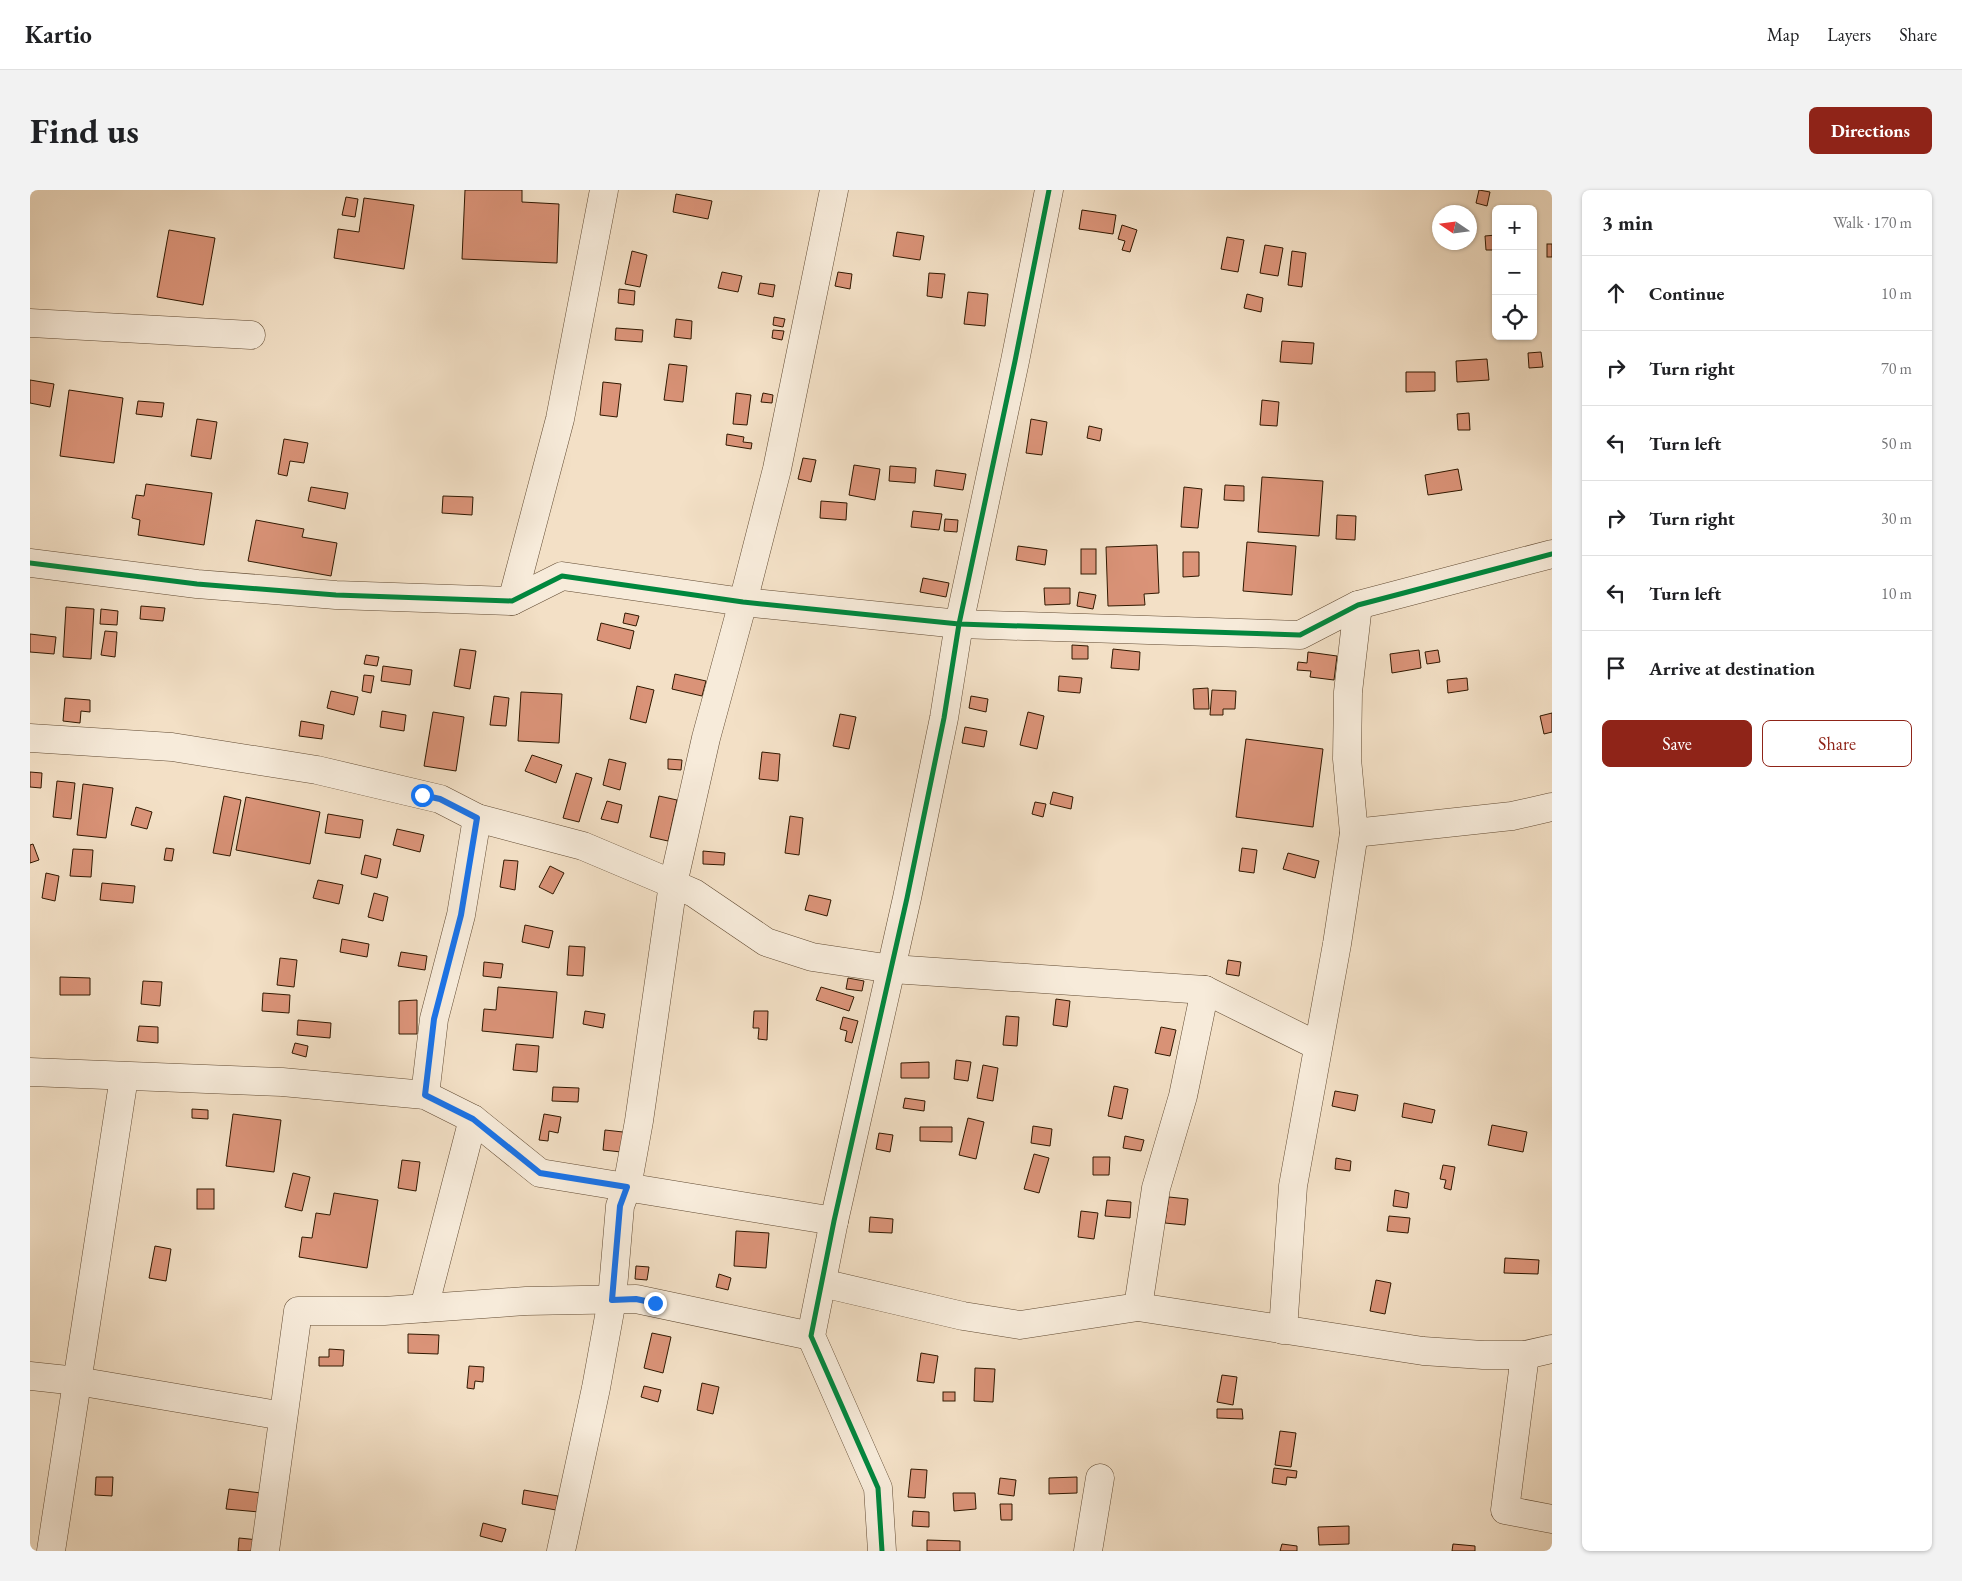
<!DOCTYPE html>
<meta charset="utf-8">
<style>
body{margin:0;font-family:"EB Garamond",serif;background:#f2f2f2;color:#202124}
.controls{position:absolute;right:15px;top:15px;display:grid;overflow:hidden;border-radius:8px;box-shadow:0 1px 4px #0004}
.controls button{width:45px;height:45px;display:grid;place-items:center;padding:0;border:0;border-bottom:1px solid #e0e0e0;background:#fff;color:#202124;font:25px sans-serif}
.compass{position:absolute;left:1402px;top:15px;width:45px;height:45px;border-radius:50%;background:#fff;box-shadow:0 1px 4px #0004;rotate:283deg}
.stop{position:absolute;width:15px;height:15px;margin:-11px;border:4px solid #1a73e8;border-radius:50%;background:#fff}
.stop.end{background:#1a73e8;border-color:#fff;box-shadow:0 1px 5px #0008}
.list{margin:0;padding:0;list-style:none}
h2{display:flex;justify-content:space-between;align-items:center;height:65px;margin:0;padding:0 20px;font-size:21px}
h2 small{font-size:16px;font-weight:400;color:#757577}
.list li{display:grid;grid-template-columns:32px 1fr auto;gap:15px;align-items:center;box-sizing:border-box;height:75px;padding:0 20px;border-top:1px solid #e0e0e0}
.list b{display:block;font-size:19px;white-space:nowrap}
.list em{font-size:16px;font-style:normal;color:#757577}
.actions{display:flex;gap:10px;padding:15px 20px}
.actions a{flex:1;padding:11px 0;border:1px solid #8f2418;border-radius:8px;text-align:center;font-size:18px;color:#8f2418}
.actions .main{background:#8f2418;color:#fff}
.icon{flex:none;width:28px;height:28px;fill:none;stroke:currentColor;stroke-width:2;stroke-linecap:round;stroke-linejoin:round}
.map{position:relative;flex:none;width:1522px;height:1361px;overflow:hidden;border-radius:8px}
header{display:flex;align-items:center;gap:30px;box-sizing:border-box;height:70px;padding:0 25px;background:#fff;border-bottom:1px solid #e0e0e0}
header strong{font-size:24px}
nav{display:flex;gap:28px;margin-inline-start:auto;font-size:18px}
.intro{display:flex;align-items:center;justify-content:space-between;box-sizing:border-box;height:120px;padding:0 30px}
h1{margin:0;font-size:35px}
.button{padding:12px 22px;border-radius:8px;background:#8f2418;color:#fff;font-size:18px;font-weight:700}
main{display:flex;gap:30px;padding:0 30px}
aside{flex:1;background:#fff;border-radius:8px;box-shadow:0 1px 4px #0004}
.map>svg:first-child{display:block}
</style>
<header>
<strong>Kartio</strong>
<nav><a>Map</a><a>Layers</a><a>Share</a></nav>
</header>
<div class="intro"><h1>Find us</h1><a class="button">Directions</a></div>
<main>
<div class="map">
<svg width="1522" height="1361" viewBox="0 0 1522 1361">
<rect width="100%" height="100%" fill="#f3e0c6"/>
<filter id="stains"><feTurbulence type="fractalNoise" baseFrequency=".004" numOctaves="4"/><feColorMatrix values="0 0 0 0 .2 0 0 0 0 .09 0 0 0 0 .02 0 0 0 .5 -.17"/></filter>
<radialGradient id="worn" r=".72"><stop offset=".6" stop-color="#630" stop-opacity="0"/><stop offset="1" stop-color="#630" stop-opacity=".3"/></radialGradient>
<!-- building -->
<g fill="#da9378" stroke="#301800">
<path d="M435,0h57v12l37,2 -2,59 -95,-4z"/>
<path d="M1449,0l11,2 -3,14 -11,-3z"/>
<path d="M646,4l36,7 -4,18 -35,-7z"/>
<path d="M316,7l12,2 -3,18 -13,-2z"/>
<path d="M334,8l50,7 -10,64 -70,-11 4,-29 21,3z"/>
<path d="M1052,20l34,5 -3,19 -34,-5z"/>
<path d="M1092,35l15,5 -7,22 -8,-2 3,-9 -7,-2z"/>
<path d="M139,40l46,8 -12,67 -46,-8z"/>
<path d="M867,42l27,4 -4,24 -27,-4z"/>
<path d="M1466,45v15h-10l-1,-14z"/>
<path d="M1197,47l17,3 -6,32 -17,-3z"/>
<rect x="1517" y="54" width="5" height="13"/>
<path d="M1235,55l18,3 -5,28 -18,-3z"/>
<path d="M602,61l15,4 -7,32 -15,-3z"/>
<path d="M1262,61l14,2 -4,34 -14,-2z"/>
<path d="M692,82l20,4 -4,16 -20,-4z"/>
<path d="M808,82l14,2 -2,15 -15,-3z"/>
<path d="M899,83l16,1 -3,24 -15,-2z"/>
<path d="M730,93l15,2 -2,12 -15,-3z"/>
<path d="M589,99l16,2 -1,14 -16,-2z"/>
<path d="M938,102l20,2 -3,32 -21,-2z"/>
<path d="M1217,104l16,4 -2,14 -17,-4z"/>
<path d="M744,127l11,2 -2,8 -10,-2z"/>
<path d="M646,129l16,2 -1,18 -17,-2z"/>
<path d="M586,138l27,2 -1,12 -27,-2z"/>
<path d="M743,140l11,1 -2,9 -10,-2z"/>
<path d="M1252,151l32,2 -2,21 -32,-2z"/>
<path d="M1511,162l2,15 -14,1 -1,-15z"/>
<path d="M1457,169l2,21 -32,2 -1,-21z"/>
<path d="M639,174l18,2 -4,36 -19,-2z"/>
<path d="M1376,182h29v19l-29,1z"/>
<path d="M0,190l24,4 -4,23 -20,-4z"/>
<path d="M573,192l18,2 -4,33 -17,-2z"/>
<path d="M39,200l54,8 -9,65 -54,-7z"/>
<path d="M706,203l15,2 -4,30 -14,-1z"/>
<path d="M733,203l10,2 -1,8 -11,-1z"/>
<path d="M1232,210l17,2 -2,24 -17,-1z"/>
<path d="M108,211l26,2 -2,14 -26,-3z"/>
<path d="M1439,223l1,17h-12l-1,-16z"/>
<path d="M167,229l20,3 -6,37 -20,-3z"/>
<path d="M1001,229l16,3 -5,33 -16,-2z"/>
<path d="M1059,236l13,3 -2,12 -13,-3z"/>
<path d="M697,244l17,3 -1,5 9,1 -1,6 -25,-4z"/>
<path d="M254,249l24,4 -4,20 -14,-2 -3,15 -9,-2z"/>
<path d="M773,268l13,2 -5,22 -13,-3z"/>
<path d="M824,275l26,4 -5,31 -26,-5z"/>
<path d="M860,276l26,2 -1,15 -26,-2z"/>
<path d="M1428,279l4,21 -34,5 -3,-20z"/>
<path d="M906,280l30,4 -3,16 -29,-4z"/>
<path d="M1232,287l61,4 -4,55 -61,-4z"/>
<path d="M116,294l66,9 -8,52 -66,-10 2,-15 -8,-2 4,-23 8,1z"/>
<path d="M1195,295l19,1v15l-20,-1z"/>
<path d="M281,297l37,6 -3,16 -37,-8z"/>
<path d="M1154,297l18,2 -4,39 -17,-1z"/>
<path d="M413,306l30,1 -1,18 -30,-2z"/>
<path d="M791,311l26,2 -1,17 -26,-2z"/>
<path d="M883,321l29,3 -3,16 -28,-3z"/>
<path d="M1307,325l19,1 -1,24 -19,-1z"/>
<path d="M915,329l13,1 -1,12 -13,-1z"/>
<path d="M226,330l48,9 -2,8 35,6 -6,33 -83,-15z"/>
<path d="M1217,352l49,4 -4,49 -49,-4z"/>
<path d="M1127,355l2,48 -15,1 1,11 -37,1 -2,-59z"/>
<path d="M988,356l29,4 -2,15 -29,-5z"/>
<rect x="1051" y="359" width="15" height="25"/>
<path d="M1153,362h16v24l-16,1z"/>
<path d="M893,388l26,5 -3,14 -26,-5z"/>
<path d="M1014,398h26v16l-25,1z"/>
<path d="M1049,402l17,3 -3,14 -16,-3z"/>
<path d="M111,416l24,2 -2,13 -23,-2z"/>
<path d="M36,417l28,2 -3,50 -28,-2z"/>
<path d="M71,419l17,2 -1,14 -17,-1z"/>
<path d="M595,423l14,3 -3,10 -13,-3z"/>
<path d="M571,433l33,8 -4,18 -33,-9z"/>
<path d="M75,441l12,1 -2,25 -14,-2z"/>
<path d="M0,444l26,3 -2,17 -24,-2z"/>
<path d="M1042,455l16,1v13h-16z"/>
<path d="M430,459l16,2 -6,38 -16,-3z"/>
<path d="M1083,459l27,3 -1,18 -28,-2z"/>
<path d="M1389,460l2,18 -29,5 -2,-19z"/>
<path d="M1408,460l2,12 -13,2 -2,-12z"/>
<path d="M1278,462l29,4 -3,24 -24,-3 1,-6 -14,-1 1,-8 9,1z"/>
<path d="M336,465l13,2 -2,9 -13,-2z"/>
<path d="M353,476l29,4 -2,15 -29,-4z"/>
<path d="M645,484l31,7 -4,15 -30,-7z"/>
<path d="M334,485l10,1 -3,17 -9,-2z"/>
<path d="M1029,486l23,2 -2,15 -22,-2z"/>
<path d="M1437,488l1,12 -20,3 -1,-13z"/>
<path d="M607,496l17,4 -8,33 -16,-4z"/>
<path d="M1178,498l1,21h-15l-1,-20z"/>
<path d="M1182,500l24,1 -1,18h-12v6h-13z"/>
<path d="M301,501l27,6 -4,18 -27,-7z"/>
<path d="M491,502l41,2 -3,49 -41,-2z"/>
<path d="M464,506l15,2 -3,28 -16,-1z"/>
<path d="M941,506l17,3 -2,13 -17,-4z"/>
<path d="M35,508l25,2v12l-9,-1 -1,12 -17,-2z"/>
<path d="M352,521l24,4 -2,16 -24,-4z"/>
<path d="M403,522l31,5 -8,54 -32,-5z"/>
<path d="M998,522l16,4 -7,33 -17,-4z"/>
<path d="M1522,523v19l-8,2 -4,-18z"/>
<path d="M810,524l16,3 -7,32 -16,-3z"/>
<path d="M271,531l23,4 -2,14 -23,-3z"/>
<path d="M935,537l22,4 -3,16 -22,-4z"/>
<path d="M1216,549l77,10 -10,78 -77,-10z"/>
<path d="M732,562l18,2 -2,27 -19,-2z"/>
<path d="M502,565l30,10 -6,18 -31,-12z"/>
<path d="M579,569l17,4 -6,27 -17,-5z"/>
<path d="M638,569l14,1 -1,10 -13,-1z"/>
<path d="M0,582l12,1 -1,15 -11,-1z"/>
<path d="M546,583l16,5 -13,44 -16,-4z"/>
<path d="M27,591l18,2 -4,36 -18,-2z"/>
<path d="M53,594l30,4 -7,50 -29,-3z"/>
<path d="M1023,602l20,5 -2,12 -21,-5z"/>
<path d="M194,606l17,4 -11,56 -17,-3z"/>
<path d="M629,606l18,4 -9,41 -18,-4z"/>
<path d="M216,607l74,15 -10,52 -74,-14z"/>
<path d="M577,611l15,4 -4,18 -17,-4z"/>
<path d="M1005,612l11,2 -3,13 -11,-3z"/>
<path d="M106,617l16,5 -5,17 -16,-4z"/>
<path d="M298,624l35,6 -3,18 -35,-5z"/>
<path d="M760,626l13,2 -4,37 -14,-2z"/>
<path d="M367,639l27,6 -4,17 -27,-7z"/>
<path d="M3,654l6,16 -9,3v-18z"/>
<path d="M136,658l8,1 -2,12 -8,-1z"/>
<path d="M1212,658l15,2 -3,23 -15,-2z"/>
<path d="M43,659l20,1 -2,27 -21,-1z"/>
<path d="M673,661l22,2 -1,12 -21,-1z"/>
<path d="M1258,663l31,8 -4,17 -32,-9z"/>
<path d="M335,665l16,4 -4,19 -16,-4z"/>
<path d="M474,670l14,1 -3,29 -15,-3z"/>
<path d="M520,676l14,7 -11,21 -14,-7z"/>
<path d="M16,683l13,3 -4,25 -13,-3z"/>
<path d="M288,690l25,5 -4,19 -26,-6z"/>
<path d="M72,693l33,3 -2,17 -33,-3z"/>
<path d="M344,703l14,4 -5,24 -15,-4z"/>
<path d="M779,705l22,5 -4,16 -22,-6z"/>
<path d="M495,735l28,6 -4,17 -27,-6z"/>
<path d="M312,749l27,5 -2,13 -27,-5z"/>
<path d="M539,756l16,1 -2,29 -16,-1z"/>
<path d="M371,762l26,4 -2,14 -27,-4z"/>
<path d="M250,768l17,2 -3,27 -17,-2z"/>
<path d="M1198,770l13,2 -2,14 -13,-2z"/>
<path d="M454,772l19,2 -2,14 -18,-2z"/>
<path d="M30,787l30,1v17h-30z"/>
<path d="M818,788l16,3 -2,10 -16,-2z"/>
<path d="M113,791l19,1 -2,24 -19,-2z"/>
<path d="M468,797l59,5 -4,46 -71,-7 2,-22 12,1z"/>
<path d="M791,797l33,10 -5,14 -33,-11z"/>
<path d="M233,803l27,2 -1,18 -27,-2z"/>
<path d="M1026,809l14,2 -3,26 -14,-2z"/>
<path d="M387,810v34h-18v-33z"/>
<path d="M555,821l20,3 -2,14 -20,-4z"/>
<path d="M724,821h14l-1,29 -9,-1 1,-11h-6z"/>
<path d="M976,826l13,1 -2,29 -14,-1z"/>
<path d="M813,827l15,4 -6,22 -7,-2 2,-10 -7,-2z"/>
<path d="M268,830l33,3 -1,15 -33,-3z"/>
<path d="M109,836l19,1v16l-21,-2z"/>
<path d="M1131,837l15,3 -6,26 -15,-3z"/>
<path d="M265,853l13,3 -2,11 -14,-4z"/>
<path d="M486,854l23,2 -2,26 -24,-2z"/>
<path d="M926,870l15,2 -3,19 -14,-2z"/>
<path d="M899,872v16h-28v-15z"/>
<path d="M953,875l15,3 -5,33 -16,-3z"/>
<path d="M1084,896l14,3 -6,30 -14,-3z"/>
<path d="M523,897l26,1 -1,14 -26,-1z"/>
<path d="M1305,901l23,4 -3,16 -23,-5z"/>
<path d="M875,908l20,3 -1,10 -21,-3z"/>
<path d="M1374,913l31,7 -3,13 -30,-6z"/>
<path d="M162,919l16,1v9l-16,-1z"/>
<path d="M203,924l48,6 -7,52 -48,-6z"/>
<path d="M514,924l17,3 -3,16 -9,-2 -1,10 -9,-1z"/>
<path d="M938,928l16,4 -8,37 -17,-4z"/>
<path d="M1462,935l35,7 -4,20 -35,-7z"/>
<path d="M1003,936l19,3 -2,17 -19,-3z"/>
<path d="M890,937h32v15l-32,-1z"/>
<path d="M575,940l18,2 -2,20 -18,-2z"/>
<path d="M849,943l14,2 -3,17 -14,-3z"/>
<path d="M1095,946l19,4 -3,11 -18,-3z"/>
<path d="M1004,964l15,4 -10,35 -15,-4z"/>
<path d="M1063,967h17l-1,18h-16z"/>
<path d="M1306,968l15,3 -1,10 -15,-2z"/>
<path d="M372,970l18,2 -4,29 -18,-3z"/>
<path d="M1413,975l12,2 -4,23 -7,-2 2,-8 -6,-1z"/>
<path d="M263,983l17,4 -8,34 -17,-4z"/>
<rect x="167" y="999" width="17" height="20"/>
<path d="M1365,1000l14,3 -2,15 -14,-2z"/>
<path d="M304,1003l44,7 -11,68 -68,-11 3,-20 10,1 4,-25 14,2z"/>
<path d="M1139,1007l19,2 -3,26 -20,-2z"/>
<path d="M1077,1010l24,2 -1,16 -25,-2z"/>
<path d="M1051,1021l17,2 -4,26 -16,-2z"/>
<path d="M1359,1026l21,2 -2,15 -21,-2z"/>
<path d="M840,1027l23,2 -1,14 -23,-1z"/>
<path d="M706,1041l33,2 -3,35 -32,-2z"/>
<path d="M125,1056l16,3 -5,32 -17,-3z"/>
<path d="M1475,1068l34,2 -1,14 -34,-1z"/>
<path d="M606,1076l13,1 -2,13 -12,-1z"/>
<path d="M689,1084l12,4 -3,12 -12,-3z"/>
<path d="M1346,1090l15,3 -6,31 -15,-3z"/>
<path d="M622,1143l19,4 -8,36 -19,-5z"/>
<path d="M378,1144l31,1 -1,19 -30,-1z"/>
<path d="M299,1159l15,1 -1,16h-24v-9h10z"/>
<path d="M891,1163l17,3 -4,27 -17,-2z"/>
<path d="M439,1176l15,1 -1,15 -8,-1 -1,8 -7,-1z"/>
<path d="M945,1178l20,1 -2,33 -19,-1z"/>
<path d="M1192,1185l15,2 -4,28 -16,-3z"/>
<path d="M672,1193l17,4 -6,27 -16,-4z"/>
<path d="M614,1196l17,4 -3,12 -17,-5z"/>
<rect x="913" y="1202" width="12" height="9"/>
<path d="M1187,1219h25l1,10 -26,-1z"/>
<path d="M1250,1241l16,2 -5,34 -16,-2z"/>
<path d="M1244,1278l23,3 -1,7 -9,-1 -1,8 -14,-2z"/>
<path d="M881,1279l16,1 -2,28 -17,-1z"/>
<path d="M66,1287h17l-1,19 -17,-1z"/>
<path d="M1047,1287v16l-28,1v-16z"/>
<path d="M970,1288l16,2 -2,16 -16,-2z"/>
<path d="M199,1299l32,4 -2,19 -33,-3z"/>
<path d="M494,1300l34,6 -2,14 -34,-6z"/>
<path d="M923,1303h22l1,16 -22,2z"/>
<path d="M970,1314h12v16h-11z"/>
<path d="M883,1321l16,1v15l-17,-1z"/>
<path d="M453,1333l23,6 -4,13 -22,-6z"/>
<path d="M1319,1336v18l-30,1 -1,-18z"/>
<path d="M209,1348l20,2 -1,11h-20z"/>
<path d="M897,1350l33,1v10h-33z"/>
<path d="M1252,1354l15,2v5h-17z"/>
<path d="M1423,1354l22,2v5h-23z"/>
</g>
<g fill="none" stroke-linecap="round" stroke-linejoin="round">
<!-- minor casing -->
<g stroke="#614a32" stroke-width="29">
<g id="minor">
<path d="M0,133l221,12"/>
<path d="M0,373l167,21 139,11 176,6 50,-25 181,26 216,22 341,11 58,-30 194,-51"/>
<path d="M482,411l48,-182 44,-229"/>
<path d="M0,548l142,9 145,23 123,29 37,19 106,28 90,38 21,9 72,49 46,15 80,12 313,21 113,56"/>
<path d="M1324,643l158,-17 40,-9"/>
<path d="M0,882l252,10 143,13 48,24 67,54 294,48"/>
<path d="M395,905l9,-76 27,-104 16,-97"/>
<path d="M792,1093l141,33 57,9 118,-18 285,44 60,4h42l27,-6"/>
<path d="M1108,1117l18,-119 27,-92 22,-106"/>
<path d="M394,1118l49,-189"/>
<path d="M1253,1140l10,-144 44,-242 17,-111 -7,-74 1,-67 10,-87"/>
<path d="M1495,1165l-20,155 47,9"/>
<path d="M0,1186l47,5 206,35"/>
<path d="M21,1361l73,-474"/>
<path d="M235,1361l33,-240h86l142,-10 110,-2 175,37"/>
<path d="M531,1361l35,-163 16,-88 8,-94 7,-19 12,-66 34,-237 33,-146 37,-136 34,-133 57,-279"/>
<path d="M852,1361l-4,-63 -67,-152 23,-115 73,-323 37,-180 15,-94 56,-263 34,-171"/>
<path d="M1058,1361l12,-73"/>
</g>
</g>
<!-- minor -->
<use href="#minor" stroke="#f7ebda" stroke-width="28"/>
<!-- cycleway casing -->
<g stroke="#f7ebda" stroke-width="8">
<g id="cycleway">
<path d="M0,373l167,21 139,11 176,6 50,-25 181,26 216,22 341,11 58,-30 194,-51"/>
<path d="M852,1361l-4,-63 -67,-152 23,-115 73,-323 37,-180 15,-94 56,-263 34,-171"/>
</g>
</g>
<!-- cycleway -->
<use href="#cycleway" stroke="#00873e" stroke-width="5"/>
</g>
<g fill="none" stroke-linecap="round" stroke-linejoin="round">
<!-- route -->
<path stroke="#1a73e8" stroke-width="6" d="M392,605l18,4 37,19 -16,97 -27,104 -9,76 48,24 67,54 87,14 -7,19 -8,94 24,-1 19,4"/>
</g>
<rect width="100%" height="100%" filter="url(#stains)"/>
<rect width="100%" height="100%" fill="url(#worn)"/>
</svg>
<div class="controls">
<button>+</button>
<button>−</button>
<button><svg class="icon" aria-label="locate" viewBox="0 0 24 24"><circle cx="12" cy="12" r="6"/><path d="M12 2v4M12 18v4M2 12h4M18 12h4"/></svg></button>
</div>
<svg class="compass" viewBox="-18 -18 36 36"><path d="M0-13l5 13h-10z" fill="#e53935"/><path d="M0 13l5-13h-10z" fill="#757577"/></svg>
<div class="stop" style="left:392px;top:605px"></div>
<div class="stop end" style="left:625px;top:1113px"></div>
</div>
<aside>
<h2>3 min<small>Walk · 170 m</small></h2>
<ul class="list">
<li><svg class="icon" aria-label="ahead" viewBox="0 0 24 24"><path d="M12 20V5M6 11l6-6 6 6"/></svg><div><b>Continue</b></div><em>10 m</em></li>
<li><svg class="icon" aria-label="right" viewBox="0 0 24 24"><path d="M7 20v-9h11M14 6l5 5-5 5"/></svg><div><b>Turn right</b></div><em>70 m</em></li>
<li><svg class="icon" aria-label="left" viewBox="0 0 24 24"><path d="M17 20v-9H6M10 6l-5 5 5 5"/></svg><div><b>Turn left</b></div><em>50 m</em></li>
<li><svg class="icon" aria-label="right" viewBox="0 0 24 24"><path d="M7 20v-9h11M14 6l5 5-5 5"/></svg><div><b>Turn right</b></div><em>30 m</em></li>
<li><svg class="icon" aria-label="left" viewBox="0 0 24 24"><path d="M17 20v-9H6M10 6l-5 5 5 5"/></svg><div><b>Turn left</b></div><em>10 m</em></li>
<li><svg class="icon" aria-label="arrive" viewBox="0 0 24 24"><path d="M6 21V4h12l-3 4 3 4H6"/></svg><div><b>Arrive at destination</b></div></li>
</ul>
<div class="actions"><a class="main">Save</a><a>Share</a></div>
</aside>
</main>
